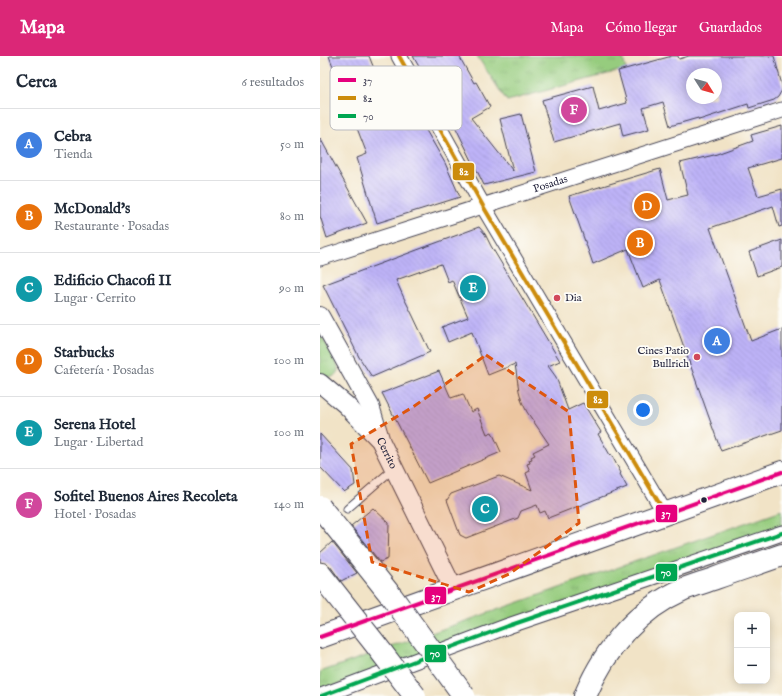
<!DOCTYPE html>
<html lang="es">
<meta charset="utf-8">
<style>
body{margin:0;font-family:"IM FELL English",serif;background:#f2f2f3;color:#1f2937}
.controls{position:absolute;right:12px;bottom:12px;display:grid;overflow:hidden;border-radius:8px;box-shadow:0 2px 10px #0003}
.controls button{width:36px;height:36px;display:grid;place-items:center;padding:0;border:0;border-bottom:1px solid #e0e1e3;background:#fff;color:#1f2937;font:20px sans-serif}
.compass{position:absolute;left:366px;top:12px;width:36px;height:36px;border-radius:50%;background:#fff;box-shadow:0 2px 10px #0003;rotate:127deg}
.you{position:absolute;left:323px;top:354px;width:14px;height:14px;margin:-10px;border:3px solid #fff;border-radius:50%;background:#1a73e8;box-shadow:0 0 0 6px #1a73e833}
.badge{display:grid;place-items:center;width:26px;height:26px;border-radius:50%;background:#db2777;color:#fff;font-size:13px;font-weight:700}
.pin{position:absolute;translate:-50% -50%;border:2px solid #fff;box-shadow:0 1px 4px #0006}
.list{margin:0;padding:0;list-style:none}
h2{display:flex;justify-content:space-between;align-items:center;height:52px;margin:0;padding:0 16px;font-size:17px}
h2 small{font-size:13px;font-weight:400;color:#747a83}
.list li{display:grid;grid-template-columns:26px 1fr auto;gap:12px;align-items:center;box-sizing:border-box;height:72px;padding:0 16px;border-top:1px solid #e0e1e3}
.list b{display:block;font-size:15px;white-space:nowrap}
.list p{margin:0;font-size:13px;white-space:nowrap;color:#747a83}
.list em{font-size:13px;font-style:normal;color:#747a83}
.map{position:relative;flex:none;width:462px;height:640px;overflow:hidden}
header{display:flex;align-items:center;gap:24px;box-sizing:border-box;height:56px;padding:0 20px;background:#db2777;color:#fff}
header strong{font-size:19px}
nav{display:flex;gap:22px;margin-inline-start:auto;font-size:14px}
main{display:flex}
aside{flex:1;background:#fff}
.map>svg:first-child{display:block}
</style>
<header>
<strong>Mapa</strong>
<nav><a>Mapa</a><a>Cómo llegar</a><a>Guardados</a></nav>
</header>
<main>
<aside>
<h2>Cerca<small>6 resultados</small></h2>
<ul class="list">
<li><span class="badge" style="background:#3f7fe0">A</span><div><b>Cebra</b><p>Tienda</p></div><em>50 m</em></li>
<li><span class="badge" style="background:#e8710a">B</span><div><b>McDonald's</b><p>Restaurante · Posadas</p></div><em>80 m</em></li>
<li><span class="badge" style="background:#0f9aa8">C</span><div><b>Edificio Chacofi II</b><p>Lugar · Cerrito</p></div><em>90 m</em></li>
<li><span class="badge" style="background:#e8710a">D</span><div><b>Starbucks</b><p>Cafetería · Posadas</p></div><em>100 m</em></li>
<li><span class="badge" style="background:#0f9aa8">E</span><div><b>Serena Hotel</b><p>Lugar · Libertad</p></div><em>100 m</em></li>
<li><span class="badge" style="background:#d1479c">F</span><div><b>Sofitel Buenos Aires Recoleta</b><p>Hotel · Posadas</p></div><em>140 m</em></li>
</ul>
</aside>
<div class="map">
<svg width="462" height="640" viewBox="0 0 462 640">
<defs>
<pattern id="park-tufts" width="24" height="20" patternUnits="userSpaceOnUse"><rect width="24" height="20" fill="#96cc7e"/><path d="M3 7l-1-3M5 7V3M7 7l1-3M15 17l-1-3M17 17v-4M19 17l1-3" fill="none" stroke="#81af6e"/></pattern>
<pattern id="building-back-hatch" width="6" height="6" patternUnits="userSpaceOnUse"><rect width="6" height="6" fill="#bdb2f7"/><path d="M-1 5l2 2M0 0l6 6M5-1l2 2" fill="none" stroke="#a299d5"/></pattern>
</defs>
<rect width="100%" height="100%" fill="#fdfcf7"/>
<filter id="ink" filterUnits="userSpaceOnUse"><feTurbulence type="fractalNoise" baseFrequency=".025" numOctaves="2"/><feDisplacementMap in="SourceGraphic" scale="8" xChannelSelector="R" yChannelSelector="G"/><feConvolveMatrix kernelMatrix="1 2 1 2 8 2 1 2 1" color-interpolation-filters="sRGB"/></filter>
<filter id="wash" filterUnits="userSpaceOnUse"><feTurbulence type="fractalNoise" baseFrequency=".012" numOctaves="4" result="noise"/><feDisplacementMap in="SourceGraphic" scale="16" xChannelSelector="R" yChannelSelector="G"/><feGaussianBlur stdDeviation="0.9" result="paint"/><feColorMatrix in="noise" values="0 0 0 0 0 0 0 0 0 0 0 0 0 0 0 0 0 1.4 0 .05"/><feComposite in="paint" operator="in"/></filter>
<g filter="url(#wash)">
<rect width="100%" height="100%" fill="#f1e3c6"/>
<!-- park -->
<g fill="url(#park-tufts)" stroke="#5c775c">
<path d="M157,0h156l-10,3 3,10 -119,32z"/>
<path d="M0,276l18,35v4c-5,9 -11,7 -18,3z"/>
<path d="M462,454v17l-462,164v-19z"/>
</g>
<g id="blocks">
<!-- building -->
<g fill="url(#building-back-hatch)" fill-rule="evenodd">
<path d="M9,0h40l21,53 19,-8 36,62 15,34 -83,26 -20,-65 10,-4z"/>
<path d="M93,0h46l15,27 2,-1 14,25 -19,11 42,53 -13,-52 21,-5 15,58 -52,13 -29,-59 -2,2z"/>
<path d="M352,0h6l1,3 10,-3h85l8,29v5l-4,7 -4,3 -25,8 -1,-4 -49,16 -1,-2 -28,8 -7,-24 -20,6 6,21 -26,7 -3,-13 -66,19 -12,-42 51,-14 6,25 28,-8 -9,-32zM372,18h24v24h-24z"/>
<path d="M462,70v32l-34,10 10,28 24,-7v37l-3,1 -6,-21 -63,22 41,113 31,-12v101l-61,21 -61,-171 -17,8 -15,-39 -35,15 -24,-68 91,-27 8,31 20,-5 -8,-32 34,-8 39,-14 -2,-6z"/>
<path d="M0,82l47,85 -40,15 -7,-22z"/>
<path d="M159,171l6,7 6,12 69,115 -12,5 8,11 12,33 15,-7 18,29 -3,2 12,21 1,-1 10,19 -1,1 7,13 -79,31 -3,-7 -5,2 -3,-8 -16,6 -3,7 -52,20 -6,-3 -13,-35 4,-6 48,-18 33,14 -6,-17 4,-2 -3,-7 3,-1 -1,-3 3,-1 -1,-2 4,-2 -2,-3 16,-8 -22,-32 -5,-10 -3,-11 -4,-27 -27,11 -16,-43 -24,10 -6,-15 26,-10 -16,-37 -4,2 -7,-18 -45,16 7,16 10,20 17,36 -58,25 -13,-20 -36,-72z"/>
<path d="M462,184v27l-25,9 -8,-24z"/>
<path d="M119,315l12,27 12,-4 8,18 6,-3 10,25 5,-2 9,20 -73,31 -46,-90z"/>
<path d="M0,378l33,36 2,15 -11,7 -24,-25z"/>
<path d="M53,452l16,15 -1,36 -8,3 -29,-36z"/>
<path d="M12,486l25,31 -16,8 -11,-15 -5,-3 -5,-1v-9z"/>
</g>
</g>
</g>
<g filter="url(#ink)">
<use href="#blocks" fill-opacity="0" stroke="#413f50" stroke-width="1"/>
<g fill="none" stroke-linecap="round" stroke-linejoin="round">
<!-- service casing -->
<g stroke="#413f50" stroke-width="9">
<path id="service" d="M27,453l46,-40"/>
</g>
<!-- minor casing -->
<g stroke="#413f50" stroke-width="17">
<g id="minor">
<path d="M79,0l84,150 182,307"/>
<path id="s1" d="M0,202l462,-148"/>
<path d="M1,640l187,-70 274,-93"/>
</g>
</g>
<!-- tertiary casing -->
<g stroke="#413f50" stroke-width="20">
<g id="tertiary">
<path id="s2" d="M0,260l50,90 11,36 73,148"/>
<path d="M0,327l26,22 32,33"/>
</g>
</g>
<!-- primary casing -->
<g stroke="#413f50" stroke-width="24">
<path id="primary" d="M0,581l462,-165"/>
</g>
<!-- motorway casing -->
<g stroke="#413f50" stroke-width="24">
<path id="motorway" d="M265,640c20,-47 52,-86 99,-107 10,-4 21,-7 32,-11 22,-8 44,-15 66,-23"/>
</g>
<!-- service -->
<use href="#service" stroke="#fff" stroke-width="7"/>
<!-- minor -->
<use href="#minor" stroke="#fff" stroke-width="15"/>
<!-- tertiary -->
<use href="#tertiary" stroke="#fff" stroke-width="18"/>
<!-- primary -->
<use href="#primary" stroke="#fff" stroke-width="22"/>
<!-- motorway -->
<use href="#motorway" stroke="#fff" stroke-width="22"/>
<!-- motorway-bridge casing -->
<g stroke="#413f50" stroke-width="24" stroke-linecap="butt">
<g id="motorway-bridge">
<path d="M0,451l72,90 72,99"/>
<path d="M0,518l56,71 39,51"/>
</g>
</g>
<!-- motorway-bridge -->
<use href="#motorway-bridge" stroke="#fff" stroke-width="22"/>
<!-- bus-1 casing -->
<g stroke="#fdfcf7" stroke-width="7">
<path id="bus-1" d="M0,581l462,-165"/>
</g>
<!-- bus-2 casing -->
<g stroke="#fdfcf7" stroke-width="7">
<path id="bus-2" d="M79,0l84,150 182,307"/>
</g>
<!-- bus-3 casing -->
<g stroke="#fdfcf7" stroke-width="7">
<path id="bus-3" d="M1,640l187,-70 274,-93"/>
</g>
<!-- bus-1 -->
<use href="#bus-1" stroke="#e5007d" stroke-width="4"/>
<!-- bus-2 -->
<use href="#bus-2" stroke="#cc8c0c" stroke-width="4"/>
<!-- bus-3 -->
<use href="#bus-3" stroke="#00a651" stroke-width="4"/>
</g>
</g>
<!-- marked area -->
<path fill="#de560e" fill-opacity="0.2" stroke="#de560e" stroke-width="3" stroke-dasharray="8 5" stroke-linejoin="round" d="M166,299l83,57 10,111 -70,51 -40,18 -97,-30 -21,-118 62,-37z"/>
<!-- markers -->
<g fill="#d1495b" stroke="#fdfcf7" stroke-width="1.5">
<circle cx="237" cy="242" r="4"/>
<circle cx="377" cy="301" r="4"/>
</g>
<circle fill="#22223b" stroke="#fdfcf7" stroke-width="1.5" cx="384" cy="444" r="3.5"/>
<g text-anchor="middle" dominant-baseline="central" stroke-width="3.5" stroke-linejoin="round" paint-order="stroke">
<!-- street labels -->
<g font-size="11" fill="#22223b" stroke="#fdfcf7">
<text stroke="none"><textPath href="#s1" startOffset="242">Posadas</textPath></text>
<text stroke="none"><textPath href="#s2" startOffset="153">Cerrito</textPath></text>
</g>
<!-- poi labels -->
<g font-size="11" fill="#22223b" stroke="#fdfcf7" text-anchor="start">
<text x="245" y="242">Dia</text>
<text x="369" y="295" text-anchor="end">Cines Patio<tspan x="369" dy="13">Bullrich</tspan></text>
</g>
</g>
<!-- legend -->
<rect x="10" y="10" width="132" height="64" rx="6" fill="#fdfcf7" stroke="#bbbbbf" stroke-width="1"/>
<rect x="18" y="22" width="18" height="4" fill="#e5007d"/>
<rect x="18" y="40" width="18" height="4" fill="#cc8c0c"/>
<rect x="18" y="58" width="18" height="4" fill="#00a651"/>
<g font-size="11" fill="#22223b">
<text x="43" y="28">37</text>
<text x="43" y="46">82</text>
<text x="43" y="64">70</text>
</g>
<g stroke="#fdfcf7" stroke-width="1.5">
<rect x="132" y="106" width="23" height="19" rx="4" fill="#cc8c0c"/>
<rect x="266" y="334" width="23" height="19" rx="4" fill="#cc8c0c"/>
<rect x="335" y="448" width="23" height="19" rx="4" fill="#e5007d"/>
<rect x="335" y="507" width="23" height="19" rx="4" fill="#00a651"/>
<rect x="104" y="530" width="23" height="19" rx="4" fill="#e5007d"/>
<rect x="104" y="588" width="23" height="19" rx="4" fill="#00a651"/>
</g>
<g font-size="11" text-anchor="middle" font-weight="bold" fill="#fff">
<text x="144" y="119">82</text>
<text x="278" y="347">82</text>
<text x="346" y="461">37</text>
<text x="346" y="520">70</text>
<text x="116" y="544">37</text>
<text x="115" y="601">70</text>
</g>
</svg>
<div class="controls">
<button>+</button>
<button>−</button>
</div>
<svg class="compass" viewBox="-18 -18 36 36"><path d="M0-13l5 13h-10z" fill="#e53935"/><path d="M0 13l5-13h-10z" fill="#747a83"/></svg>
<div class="you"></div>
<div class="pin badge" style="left:397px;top:285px;background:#3f7fe0">A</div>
<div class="pin badge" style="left:320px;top:187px;background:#e8710a">B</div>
<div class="pin badge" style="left:165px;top:453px;background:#0f9aa8">C</div>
<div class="pin badge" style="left:327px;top:150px;background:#e8710a">D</div>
<div class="pin badge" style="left:153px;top:232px;background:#0f9aa8">E</div>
<div class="pin badge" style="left:254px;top:54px;background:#d1479c">F</div>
</div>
</main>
